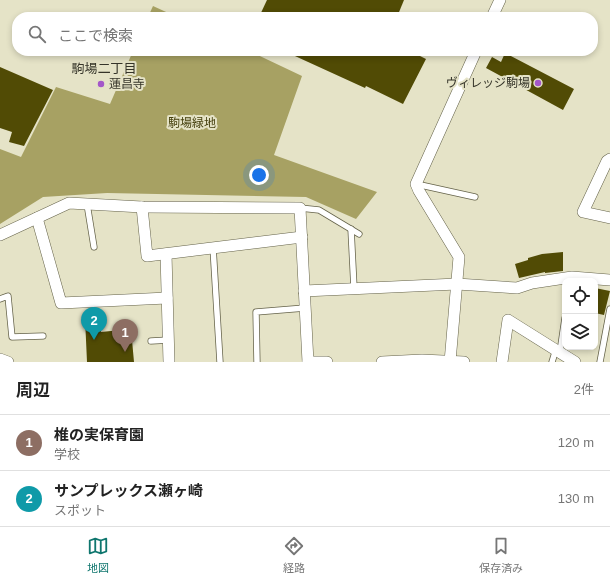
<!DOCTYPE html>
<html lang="ja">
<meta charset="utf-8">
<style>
body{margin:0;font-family:Helvetica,"Noto Sans JP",sans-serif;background:#f6f6f6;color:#222}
.controls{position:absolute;right:12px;bottom:12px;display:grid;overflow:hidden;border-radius:8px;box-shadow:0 2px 6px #0003}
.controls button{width:36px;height:36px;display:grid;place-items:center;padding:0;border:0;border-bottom:1px solid #e0e0e0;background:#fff;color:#222;font:20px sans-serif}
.you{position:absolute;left:259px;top:175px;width:14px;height:14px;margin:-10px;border:3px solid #fff;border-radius:50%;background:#1a73e8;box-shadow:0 0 0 6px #1a73e833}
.badge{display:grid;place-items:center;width:26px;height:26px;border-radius:50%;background:#0f766e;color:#fff;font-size:13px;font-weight:700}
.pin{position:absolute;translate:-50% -33px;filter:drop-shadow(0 1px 2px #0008)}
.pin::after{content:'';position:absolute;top:21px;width:14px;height:12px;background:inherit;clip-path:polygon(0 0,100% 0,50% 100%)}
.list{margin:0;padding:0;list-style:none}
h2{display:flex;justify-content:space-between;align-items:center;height:52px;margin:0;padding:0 16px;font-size:17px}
h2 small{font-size:13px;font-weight:400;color:#767676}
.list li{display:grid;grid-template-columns:26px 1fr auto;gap:12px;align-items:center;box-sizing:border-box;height:56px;padding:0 16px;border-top:1px solid #e0e0e0}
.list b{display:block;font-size:15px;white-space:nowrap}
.list p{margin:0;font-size:13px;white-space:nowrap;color:#767676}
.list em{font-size:13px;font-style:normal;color:#767676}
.icon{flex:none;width:22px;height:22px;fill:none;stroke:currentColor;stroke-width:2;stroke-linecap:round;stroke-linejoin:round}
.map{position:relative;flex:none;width:610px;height:362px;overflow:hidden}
.search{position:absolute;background:#fff;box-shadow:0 2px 6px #0003;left:12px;right:12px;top:12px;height:44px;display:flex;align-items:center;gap:10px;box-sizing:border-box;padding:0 14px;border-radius:16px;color:#767676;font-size:15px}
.sheet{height:164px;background:#fff}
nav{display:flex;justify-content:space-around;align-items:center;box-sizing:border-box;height:56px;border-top:1px solid #e0e0e0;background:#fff;font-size:11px;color:#767676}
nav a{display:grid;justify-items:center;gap:2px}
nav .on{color:#0f766e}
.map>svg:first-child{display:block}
</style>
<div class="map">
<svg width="610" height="362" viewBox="0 0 610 362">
<rect width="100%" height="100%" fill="#e5e3c7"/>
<!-- forest -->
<g fill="#a7a163">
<path d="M153,6l24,11h-29z"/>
<path d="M133,51h116l53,25 -28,79 103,37 -21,27 -50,-22 -199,-4 -64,4 -43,27v-75l21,8 35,-70 54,17z"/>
</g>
<!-- building -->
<g fill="#514b05">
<path d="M267,0h137l-7,17h-138z"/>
<path d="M284,51h126l16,8 -23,45 -37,-18 -1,2z"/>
<path d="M505,53l69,36 -11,21 -77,-42 6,-11 9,5z"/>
<path d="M0,67l53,23 -29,56 -15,-4 3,-10 -12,-4z"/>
<path d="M563,252v19l-18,2v-1l-26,6 -4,-14 13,-4v-2l14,-4z"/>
<path d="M595,288l15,3 -6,24 -9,-2z"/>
<path d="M100,317l1,15 30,-3 3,33h-47l-2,-44z"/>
</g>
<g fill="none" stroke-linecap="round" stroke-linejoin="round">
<!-- lane casing -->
<g stroke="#646249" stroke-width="7">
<g id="lane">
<path d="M416,184l59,13"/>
<path d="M87,204l7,43"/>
<path d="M300,208l19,2 40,24"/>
<path d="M351,229l3,59"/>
<path d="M213,247l7,115"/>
<path d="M0,299l8,-3 4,41 31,-1"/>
<path d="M151,341l18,-1"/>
<path d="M560,352l5,-34"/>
<path d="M257,362l-1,-50 49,-4"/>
<path d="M552,362l4,-13"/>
<path d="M600,362l10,-53"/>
</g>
</g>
<!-- street casing -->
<g stroke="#646249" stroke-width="12">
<g id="street">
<path d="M492,17l8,-17"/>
<path d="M610,159l-3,2 -24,51 27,6"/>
<path d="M142,207l5,49 155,-19"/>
<path d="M37,218l24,85 106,-5"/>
<path d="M0,235l69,-32 73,4 158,1 8,154"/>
<path d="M166,254l3,108"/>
<path d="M304,291l153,-7 60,4 15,-5 40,-6 38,3"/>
<path d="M0,359l8,3"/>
<path d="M308,362h19"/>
<path d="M382,362l40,-2 42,2"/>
<path d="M450,362l9,-105 -40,-66 -3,-7 60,-133"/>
<path d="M502,362l6,-42 67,42"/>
</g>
</g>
<!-- lane -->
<use href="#lane" stroke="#fff" stroke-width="5.5"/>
<!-- street -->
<use href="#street" stroke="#fff" stroke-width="11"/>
</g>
<!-- markers -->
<g fill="#a457c9" stroke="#e5e3c7" stroke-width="1.5">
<circle cx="538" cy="83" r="4"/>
<circle cx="101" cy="84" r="4"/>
</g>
<g text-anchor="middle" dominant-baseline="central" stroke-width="4" stroke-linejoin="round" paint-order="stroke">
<!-- poi labels -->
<g font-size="12" fill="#353429" stroke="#e5e3c7" text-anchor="end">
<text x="530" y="83">ヴィレッジ駒場</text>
<text x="109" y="84" text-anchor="start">蓮昌寺</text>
</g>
<!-- park labels -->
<g font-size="12" fill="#443f0d" stroke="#e5e3c7">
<text x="192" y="123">駒場緑地</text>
</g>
<!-- neighbourhood labels -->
<g font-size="13" fill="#353429" stroke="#e5e3c7">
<text x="104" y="68">駒場二丁目</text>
</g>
</g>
</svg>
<div class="controls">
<button><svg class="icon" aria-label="locate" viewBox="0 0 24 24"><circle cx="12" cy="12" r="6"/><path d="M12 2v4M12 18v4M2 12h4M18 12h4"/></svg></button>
<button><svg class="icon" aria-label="layers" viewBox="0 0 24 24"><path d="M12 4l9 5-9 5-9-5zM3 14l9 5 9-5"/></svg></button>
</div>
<div class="you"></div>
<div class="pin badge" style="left:125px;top:352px;background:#8d6e63">1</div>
<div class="pin badge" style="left:94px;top:340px;background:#0f9aa8">2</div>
<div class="search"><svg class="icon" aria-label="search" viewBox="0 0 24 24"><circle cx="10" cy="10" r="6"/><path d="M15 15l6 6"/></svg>ここで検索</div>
</div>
<section class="sheet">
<h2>周辺<small>2件</small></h2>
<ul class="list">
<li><span class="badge" style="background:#8d6e63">1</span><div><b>椎の実保育園</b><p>学校</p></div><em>120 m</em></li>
<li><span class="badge" style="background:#0f9aa8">2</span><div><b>サンプレックス瀬ヶ崎</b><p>スポット</p></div><em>130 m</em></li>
</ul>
</section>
<nav>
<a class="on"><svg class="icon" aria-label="map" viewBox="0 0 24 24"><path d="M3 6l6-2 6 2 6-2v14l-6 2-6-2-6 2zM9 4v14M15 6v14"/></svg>地図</a>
<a><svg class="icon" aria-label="directions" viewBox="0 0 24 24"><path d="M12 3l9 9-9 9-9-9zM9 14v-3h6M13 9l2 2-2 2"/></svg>経路</a>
<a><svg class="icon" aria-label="saved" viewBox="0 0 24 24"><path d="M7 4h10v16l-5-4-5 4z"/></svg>保存済み</a>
</nav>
